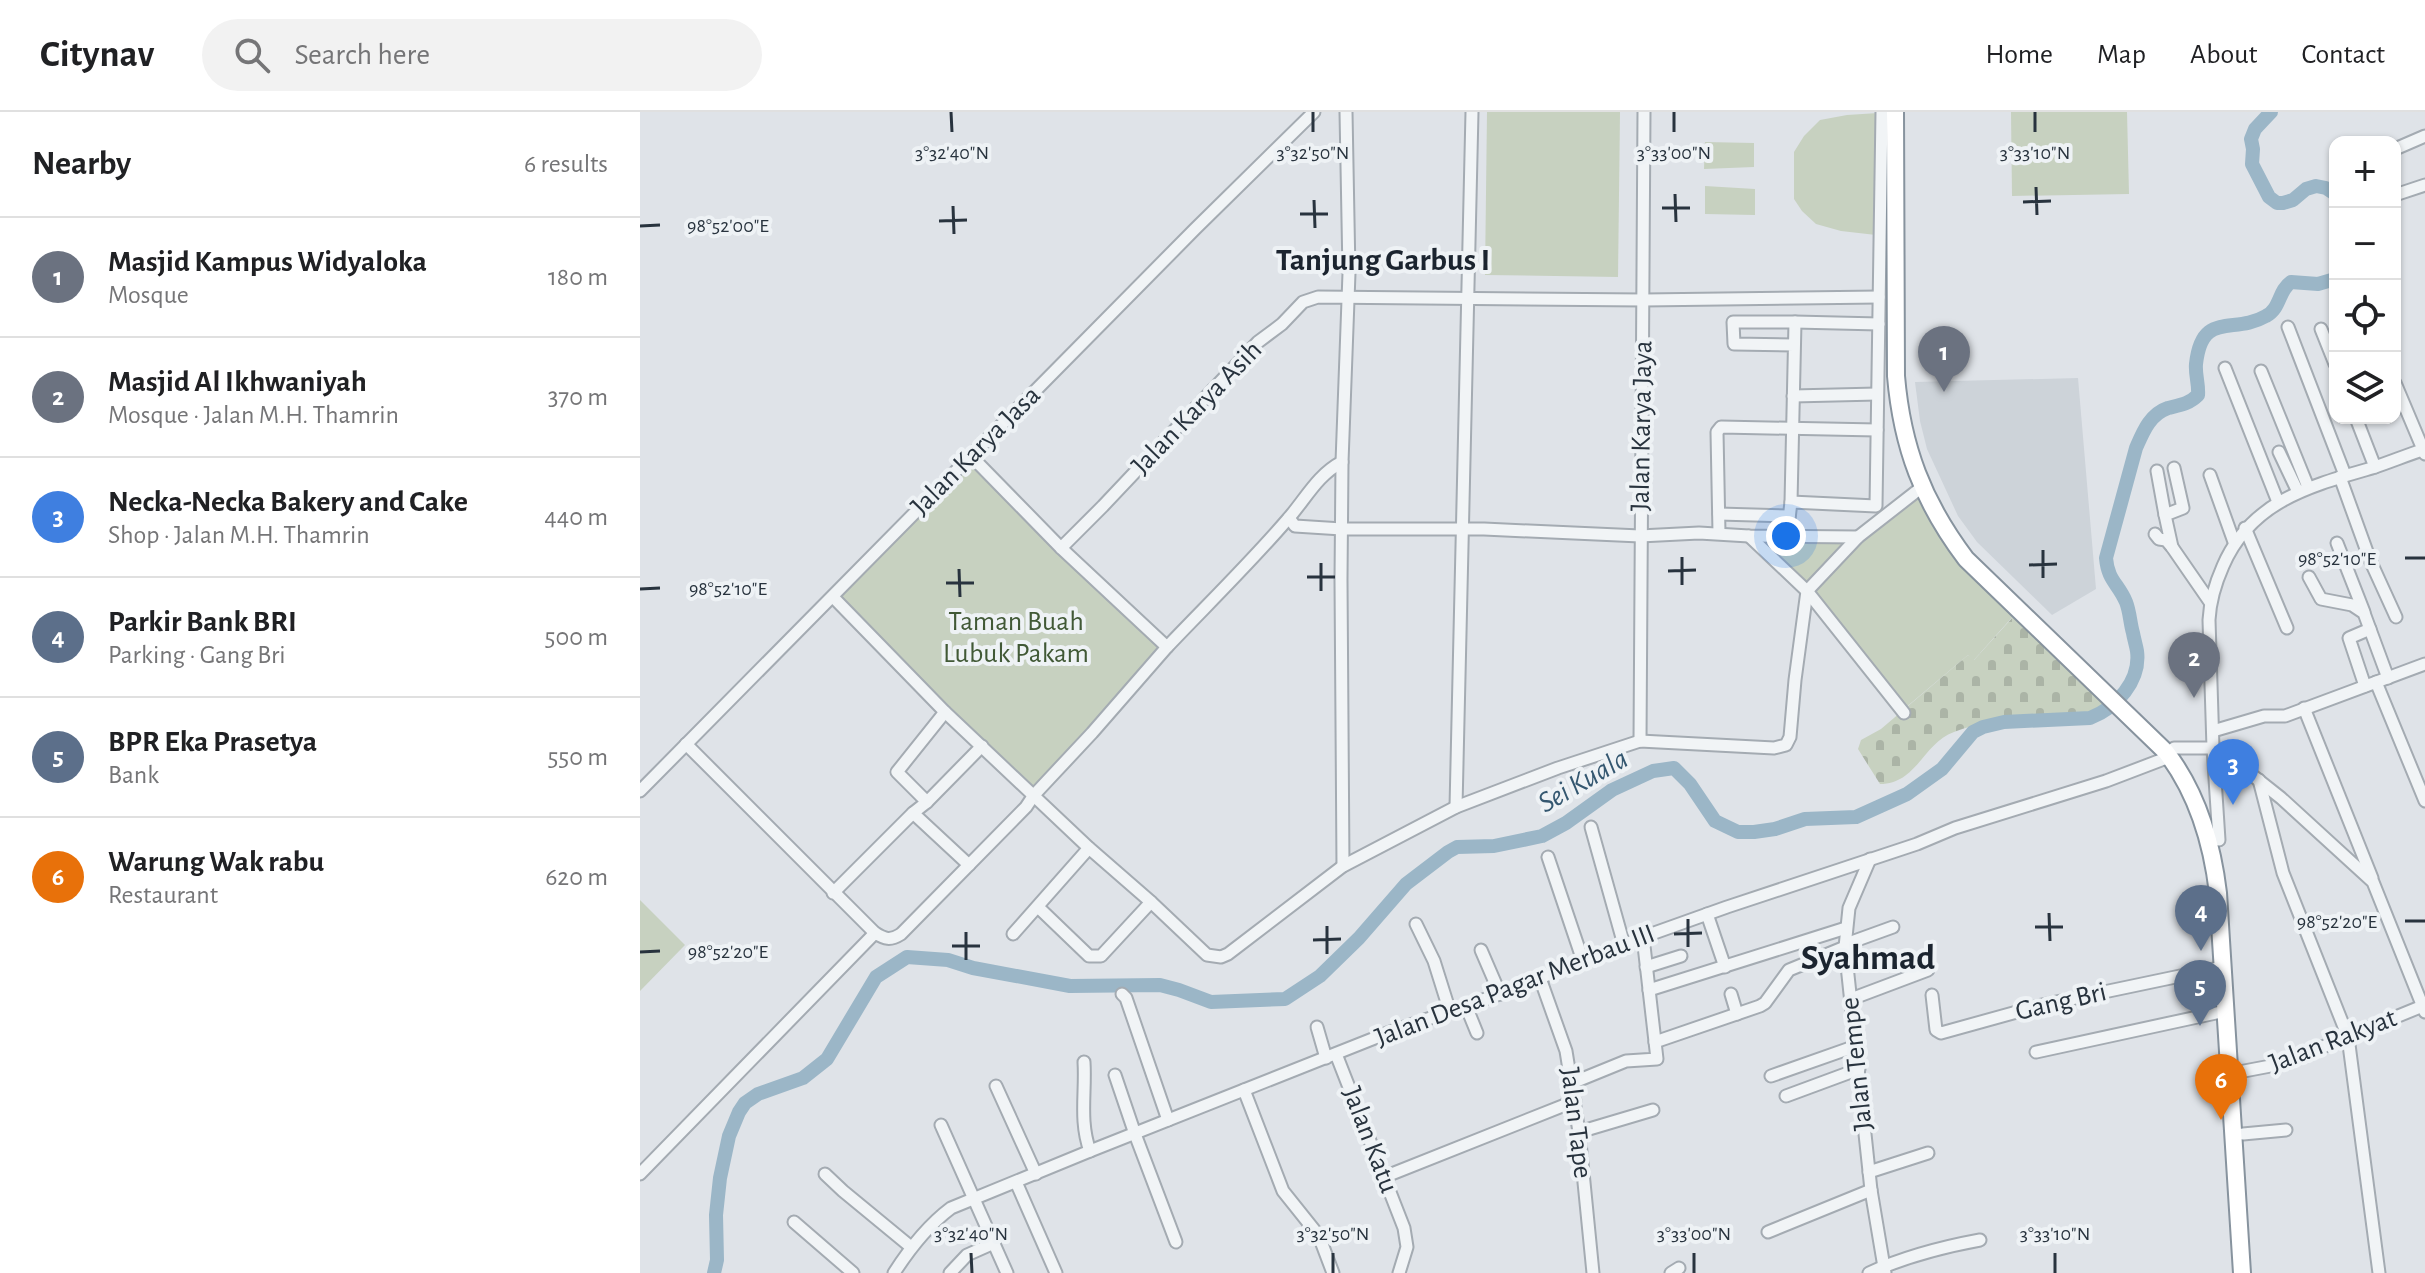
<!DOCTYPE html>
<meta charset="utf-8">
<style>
body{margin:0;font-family:"Alegreya Sans",sans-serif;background:#f2f2f2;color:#202124}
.controls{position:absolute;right:24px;top:24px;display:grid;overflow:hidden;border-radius:16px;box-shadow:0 2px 6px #0004}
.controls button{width:72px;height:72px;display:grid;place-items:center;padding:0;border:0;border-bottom:2px solid #e0e0e0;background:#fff;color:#202124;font:40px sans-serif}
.you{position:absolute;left:1146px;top:424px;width:28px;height:28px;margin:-20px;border:6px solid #fff;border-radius:50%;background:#1a73e8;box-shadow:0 0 0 12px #1a73e833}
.badge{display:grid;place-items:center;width:52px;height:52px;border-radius:50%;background:#0f766e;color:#fff;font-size:26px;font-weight:700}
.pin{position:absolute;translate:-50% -66px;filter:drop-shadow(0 2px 4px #0008)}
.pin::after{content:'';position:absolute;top:42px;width:28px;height:24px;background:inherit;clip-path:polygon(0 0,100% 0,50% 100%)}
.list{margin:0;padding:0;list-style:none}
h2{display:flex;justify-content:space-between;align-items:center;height:104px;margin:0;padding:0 32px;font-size:34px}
h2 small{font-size:26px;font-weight:400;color:#757577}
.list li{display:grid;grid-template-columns:52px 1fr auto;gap:24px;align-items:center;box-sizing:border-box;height:120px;padding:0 32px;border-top:2px solid #e0e0e0}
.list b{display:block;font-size:30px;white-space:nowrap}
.list p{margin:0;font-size:26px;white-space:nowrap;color:#757577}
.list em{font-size:26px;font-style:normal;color:#757577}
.icon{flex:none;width:44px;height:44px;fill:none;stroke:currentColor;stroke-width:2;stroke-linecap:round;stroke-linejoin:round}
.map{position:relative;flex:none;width:1785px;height:1161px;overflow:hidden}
header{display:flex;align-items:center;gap:48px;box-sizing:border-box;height:112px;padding:0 40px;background:#fff;border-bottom:2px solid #e0e0e0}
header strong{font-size:38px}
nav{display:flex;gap:44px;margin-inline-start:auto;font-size:28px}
.search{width:560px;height:72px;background:#f2f2f2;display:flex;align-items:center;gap:20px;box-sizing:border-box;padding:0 28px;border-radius:44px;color:#757577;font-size:30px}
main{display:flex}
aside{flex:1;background:#fff}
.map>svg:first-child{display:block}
</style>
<header>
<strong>Citynav</strong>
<div class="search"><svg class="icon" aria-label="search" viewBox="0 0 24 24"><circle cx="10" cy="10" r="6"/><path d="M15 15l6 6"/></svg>Search here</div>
<nav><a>Home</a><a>Map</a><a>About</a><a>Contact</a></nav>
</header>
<main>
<aside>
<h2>Nearby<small>6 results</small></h2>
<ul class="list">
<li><span class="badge" style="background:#6b7280">1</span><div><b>Masjid Kampus Widyaloka</b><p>Mosque</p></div><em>180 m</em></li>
<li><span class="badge" style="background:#6b7280">2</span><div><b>Masjid Al Ikhwaniyah</b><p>Mosque · Jalan M.H. Thamrin</p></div><em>370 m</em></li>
<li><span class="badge" style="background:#3f7fe0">3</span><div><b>Necka-Necka Bakery and Cake</b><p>Shop · Jalan M.H. Thamrin</p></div><em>440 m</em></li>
<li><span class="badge" style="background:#5c6f8a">4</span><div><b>Parkir Bank BRI</b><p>Parking · Gang Bri</p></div><em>500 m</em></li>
<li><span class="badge" style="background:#5c6f8a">5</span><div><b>BPR Eka Prasetya</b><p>Bank</p></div><em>550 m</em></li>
<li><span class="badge" style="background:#e8710a">6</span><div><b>Warung Wak rabu</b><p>Restaurant</p></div><em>620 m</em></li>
</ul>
</aside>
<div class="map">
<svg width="1785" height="1161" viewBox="0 0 1785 1161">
<defs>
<pattern id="cemetery-stones" width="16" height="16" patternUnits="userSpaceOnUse" patternTransform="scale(2)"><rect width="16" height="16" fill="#c7d1c0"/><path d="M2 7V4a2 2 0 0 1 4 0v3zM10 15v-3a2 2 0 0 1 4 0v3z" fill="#abb4a6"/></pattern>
</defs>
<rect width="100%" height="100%" fill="#dfe3e8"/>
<!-- built -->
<path fill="#cdd3d9" d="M1438,266l18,211 -44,26 -75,-73 -19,-26 -31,-67 -7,-28 -5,-39z"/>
<!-- green -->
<g fill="#c7d1c0">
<path d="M847,0h133l-2,165 -133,-2z"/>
<path d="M1371,0h116l2,82 -117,2z"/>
<path d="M1238,1l-2,122 -35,-4 -25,-7 -14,-13 -8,-12v-47l10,-16 16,-16 27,-5z"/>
<path d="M1065,30l49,1v24l-50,2z"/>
<path d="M1065,74l50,3v26l-50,-1z"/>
<path d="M331,348l192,187 -131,141 -195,-191z"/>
<path d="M1281,379l95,122 -43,48 -5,-6 -64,54 -153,-174 120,-4z"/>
<path d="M0,788l45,45 -45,46z"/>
</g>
<!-- cemetery -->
<path fill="url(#cemetery-stones)" d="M1373,505l87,77 6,9c-23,16 -40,11 -66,13 -28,2 -61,6 -86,16 -31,11 -37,52 -74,52l-22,-35 3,-9 20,-11 87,-74 6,5z"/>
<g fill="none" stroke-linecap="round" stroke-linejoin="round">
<!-- river -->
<g stroke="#9bb6c7" stroke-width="14">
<path d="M1631,0l-16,17 -4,10 2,10 -1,15 17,33 8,6h6l10,-3 13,-11 10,-3 10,2 9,6"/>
<path d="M74,1161l3,-13 -1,-45 4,-37 9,-42 10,-24 6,-9 13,-9 45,-16 24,-19 49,-82 31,-20 41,3 25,8 97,18 90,-1 19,5 32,12 74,-3 35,-23 39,-38 47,-54 42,-32 9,-5 37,-1 48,-10 24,-13 46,-33 41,-19 21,-3 16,16 25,37 23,11h16l21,-3 30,-10 51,-2 51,-23 35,-25 31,-37 10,-5 21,-5 86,-4c26,-10 51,-37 47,-67 -1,-6 -3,-12 -4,-18 -3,-10 -3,-21 -7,-31 -8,-19 -18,-21 -20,-44l30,-110c7,-16 14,-34 32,-40 12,-3 21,-4 30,-13 1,-11 -3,-20 -2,-31 6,-54 37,-29 70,-48 15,-8 12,-25 25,-34l27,2 17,-5"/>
</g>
<!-- minor casing -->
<g stroke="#a4abb2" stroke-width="15">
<g id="minor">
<path d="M1755,37l30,-13"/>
<path d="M1755,83l30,-10"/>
<path d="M1155,210l84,2"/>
<path d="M1648,215l57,148"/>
<path d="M1681,217l14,35"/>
<path d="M1585,256l53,134"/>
<path d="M1621,259l47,116"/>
<path d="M1755,271l30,71"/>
<path d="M1153,284l84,-2"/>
<path d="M1716,306l19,49"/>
<path d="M1639,340l19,40"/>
<path d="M1517,359l8,44"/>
<path d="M1570,363l24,67"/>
<path d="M1700,365l30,83 26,57"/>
<path d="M1151,390l85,4 6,-394"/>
<path d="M1079,402l70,2"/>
<path d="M649,406l6,8 47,3h142l156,7 59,-3 50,3 109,1"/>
<path d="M1605,416l42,100"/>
<path d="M1079,421l-2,-101 4,-5 156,3"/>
<path d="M1515,422l4,5 7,1 6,7 38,55"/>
<path d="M1109,424l58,55 97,122"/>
<path d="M1147,424l4,-34 4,-180h-62l1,22 60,1"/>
<path d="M1697,431l27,69"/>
<path d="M1532,435l-7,-32 18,-7 -9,-40"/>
<path d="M421,436l42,-42 155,-164 24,-18 21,-22 15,-5 326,3 235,-3"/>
<path d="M1669,465l12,22 31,6 12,8 24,65"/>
<path d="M193,485l112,115 144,136 62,54 56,53 14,2 7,-3 115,-88 113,-59 102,-39 82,-27 134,7 12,-3 4,-8 5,-57 12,-89 51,-54 64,-50"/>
<path d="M527,535c40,-42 82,-83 120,-127 18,-20 30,-45 55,-58"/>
<path d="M1736,570l49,119"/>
<path d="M1725,574l-16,-48 21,-9"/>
<path d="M1664,596l68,170"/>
<path d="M1573,619l51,-15h21l140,-52"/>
<path d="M1000,629l4,-629"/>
<path d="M46,632l189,189"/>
<path d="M1534,636h39l10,4 58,46 92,84 52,130"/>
<path d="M1619,668l24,93 65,164 31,236"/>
<path d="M0,679l555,-562 119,-117"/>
<path d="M287,690l-30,-30 48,-60"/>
<path d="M816,695l16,-695"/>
<path d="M273,701l14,-11 55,-56"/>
<path d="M951,715l33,118"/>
<path d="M1579,728l-6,-92 -4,-128c1,-19 6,-36 14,-54 28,-65 87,-80 149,-98 18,-6 35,-13 53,-19"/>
<path d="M908,745l35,104"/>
<path d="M1230,747l-21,49 -4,39 26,243 14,83"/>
<path d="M703,754l-2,-286 1,-118 7,-189 -3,-161"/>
<path d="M193,781l80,-80 56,52"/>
<path d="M398,795l51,49h12l50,-54"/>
<path d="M1067,802l18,53"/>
<path d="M776,812l18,37 16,51"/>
<path d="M373,822l76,-86"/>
<path d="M1206,832l47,-17"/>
<path d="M841,838l19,44"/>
<path d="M1006,855l35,-11"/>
<path d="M900,866l26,73 13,81 14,141"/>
<path d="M1009,878l197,-62"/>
<path d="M482,882l4,4 42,122"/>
<path d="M1091,882l6,20"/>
<path d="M1292,883l4,35 5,3 101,-28 181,-38"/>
<path d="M1211,887l77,-29"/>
<path d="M826,894l11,27"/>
<path d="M677,915l9,31"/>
<path d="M1015,930l105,-36 5,-3 24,-33 56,-23"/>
<path d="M1396,940l189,-41"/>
<path d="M696,942l68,174 3,19 -8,26"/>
<path d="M444,950c2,30 -5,59 6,89"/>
<path d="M1599,960l42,-8 144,-59"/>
<path d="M475,963l20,59 41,108"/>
<path d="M1131,964l85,-30"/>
<path d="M932,971l54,-22 31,-2 -14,-122"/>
<path d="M356,974l40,88"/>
<path d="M604,978l39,101 36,45 14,37"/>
<path d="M1146,984l73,-27"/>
<path d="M301,1013l66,148"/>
<path d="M939,1020l74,-22"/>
<path d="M1603,1022l43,-4"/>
<path d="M1229,1060l59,-19"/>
<path d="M0,1062l235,-241c10,6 15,8 26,1l125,-127 8,-12 58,-62 75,-86 -106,-99 -90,-92"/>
<path d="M185,1062l18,17 68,56"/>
<path d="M744,1065l191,-76"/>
<path d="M376,1070l40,91"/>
<path d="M154,1110l59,51"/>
<path d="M1128,1120l103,-42"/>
<path d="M254,1161c16,-25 33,-47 57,-65l139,-57 300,-119 110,-38 143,-57 84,-30 190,-63 38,-16 151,-47 63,-24"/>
<path d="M310,1161l17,-18 27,-12"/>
<path d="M1031,1161l8,-5"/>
<path d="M1229,1161c35,-16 73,-26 111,-33"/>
</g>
</g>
<!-- highway casing -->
<g stroke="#87939e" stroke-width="20">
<path id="highway" d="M1255,0l1,264c6,71 27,126 70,183l200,193c32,42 46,90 52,141l24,380"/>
</g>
<!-- minor -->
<use href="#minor" stroke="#f1f4f6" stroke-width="11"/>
<!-- highway -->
<use href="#highway" stroke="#fff" stroke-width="16"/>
</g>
<!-- ticks -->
<path fill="none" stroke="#28333e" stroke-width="3" d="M311,0l1,20M673,0v20M1034,0v20M1395,0v20M1396,75l1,28M1035,82l1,28M674,88l1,28M1383,90l28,-1M313,94l1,28M1022,96h28M660,102h28M299,109l28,-1M0,114l20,-1M1403,438v28M1042,445v28M1765,446h20M681,451v28M1389,453l28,-1M319,457l1,28M1028,459l28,-1M667,465h28M306,471h28M0,477l20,-1M1409,801l1,28M1048,807v28M1765,809h20M687,814v28M1395,815h28M326,820v28M1034,822l28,-1M673,828l28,-1M312,834h28M0,840l20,-1M331,1141l1,20M693,1141v20M1054,1141v20M1415,1141v20"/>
<g text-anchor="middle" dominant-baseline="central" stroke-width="8" stroke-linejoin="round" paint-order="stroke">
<!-- street labels -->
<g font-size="28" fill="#28333e" stroke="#eef2f5">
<text transform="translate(557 296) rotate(-46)">Jalan Karya Asih</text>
<text transform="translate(1002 314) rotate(-89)">Jalan Karya Jaya</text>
<text transform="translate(336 339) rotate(-45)">Jalan Karya Jasa</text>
<text transform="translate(875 874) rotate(-21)">Jalan Desa Pagar Merbau III</text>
<text transform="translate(1421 890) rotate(-13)">Gang Bri</text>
<text transform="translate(1693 929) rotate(-21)">Jalan Rakyat</text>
<text transform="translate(1217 952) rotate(-96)">Jalan Tempe</text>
<text transform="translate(936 1011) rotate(83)">Jalan Tape</text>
<text transform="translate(730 1028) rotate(69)">Jalan Katu</text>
</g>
<!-- park labels -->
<g font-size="28" fill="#415936" stroke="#eef2f5">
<text x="376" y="510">Taman Buah<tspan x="376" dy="32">Lubuk Pakam</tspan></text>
</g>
<!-- water labels -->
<g font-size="30" font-style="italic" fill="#345770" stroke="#eef2f5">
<text transform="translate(943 669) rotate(-30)">Sei Kuala</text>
</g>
<!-- quarter labels -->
<g font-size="32" font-weight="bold" fill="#1b242f" stroke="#eef2f5">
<text x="743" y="148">Tanjung Garbus I</text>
</g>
<!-- district labels -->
<g font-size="36" font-weight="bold" fill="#1b242f" stroke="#eef2f5">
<text x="1228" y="846">Syahmad</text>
</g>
</g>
<g font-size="20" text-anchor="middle" fill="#28333e" stroke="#eef2f5" stroke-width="8" stroke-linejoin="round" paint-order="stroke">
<text x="312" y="47">3°32'40"N</text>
<text x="673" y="47">3°32'50"N</text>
<text x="1034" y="47">3°33'00"N</text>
<text x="1395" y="47">3°33'10"N</text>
<text x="88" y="120">98°52'00"E</text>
<text x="1697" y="453">98°52'10"E</text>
<text x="88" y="483">98°52'10"E</text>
<text x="1697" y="816">98°52'20"E</text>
<text x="88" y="846">98°52'20"E</text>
<text x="331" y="1128">3°32'40"N</text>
<text x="693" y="1128">3°32'50"N</text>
<text x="1054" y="1128">3°33'00"N</text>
<text x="1415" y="1128">3°33'10"N</text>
</g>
</svg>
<div class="controls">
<button>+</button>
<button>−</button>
<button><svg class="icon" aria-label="locate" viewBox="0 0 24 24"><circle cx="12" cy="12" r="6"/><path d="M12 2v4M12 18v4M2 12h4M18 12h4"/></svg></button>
<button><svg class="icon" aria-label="layers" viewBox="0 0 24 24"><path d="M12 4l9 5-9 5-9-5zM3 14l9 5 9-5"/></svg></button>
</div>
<div class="you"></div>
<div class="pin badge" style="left:1304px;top:280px;background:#6b7280">1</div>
<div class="pin badge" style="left:1554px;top:586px;background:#6b7280">2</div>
<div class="pin badge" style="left:1593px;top:693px;background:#3f7fe0">3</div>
<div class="pin badge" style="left:1561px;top:839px;background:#5c6f8a">4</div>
<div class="pin badge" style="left:1560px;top:914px;background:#5c6f8a">5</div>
<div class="pin badge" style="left:1581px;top:1008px;background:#e8710a">6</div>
</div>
</main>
